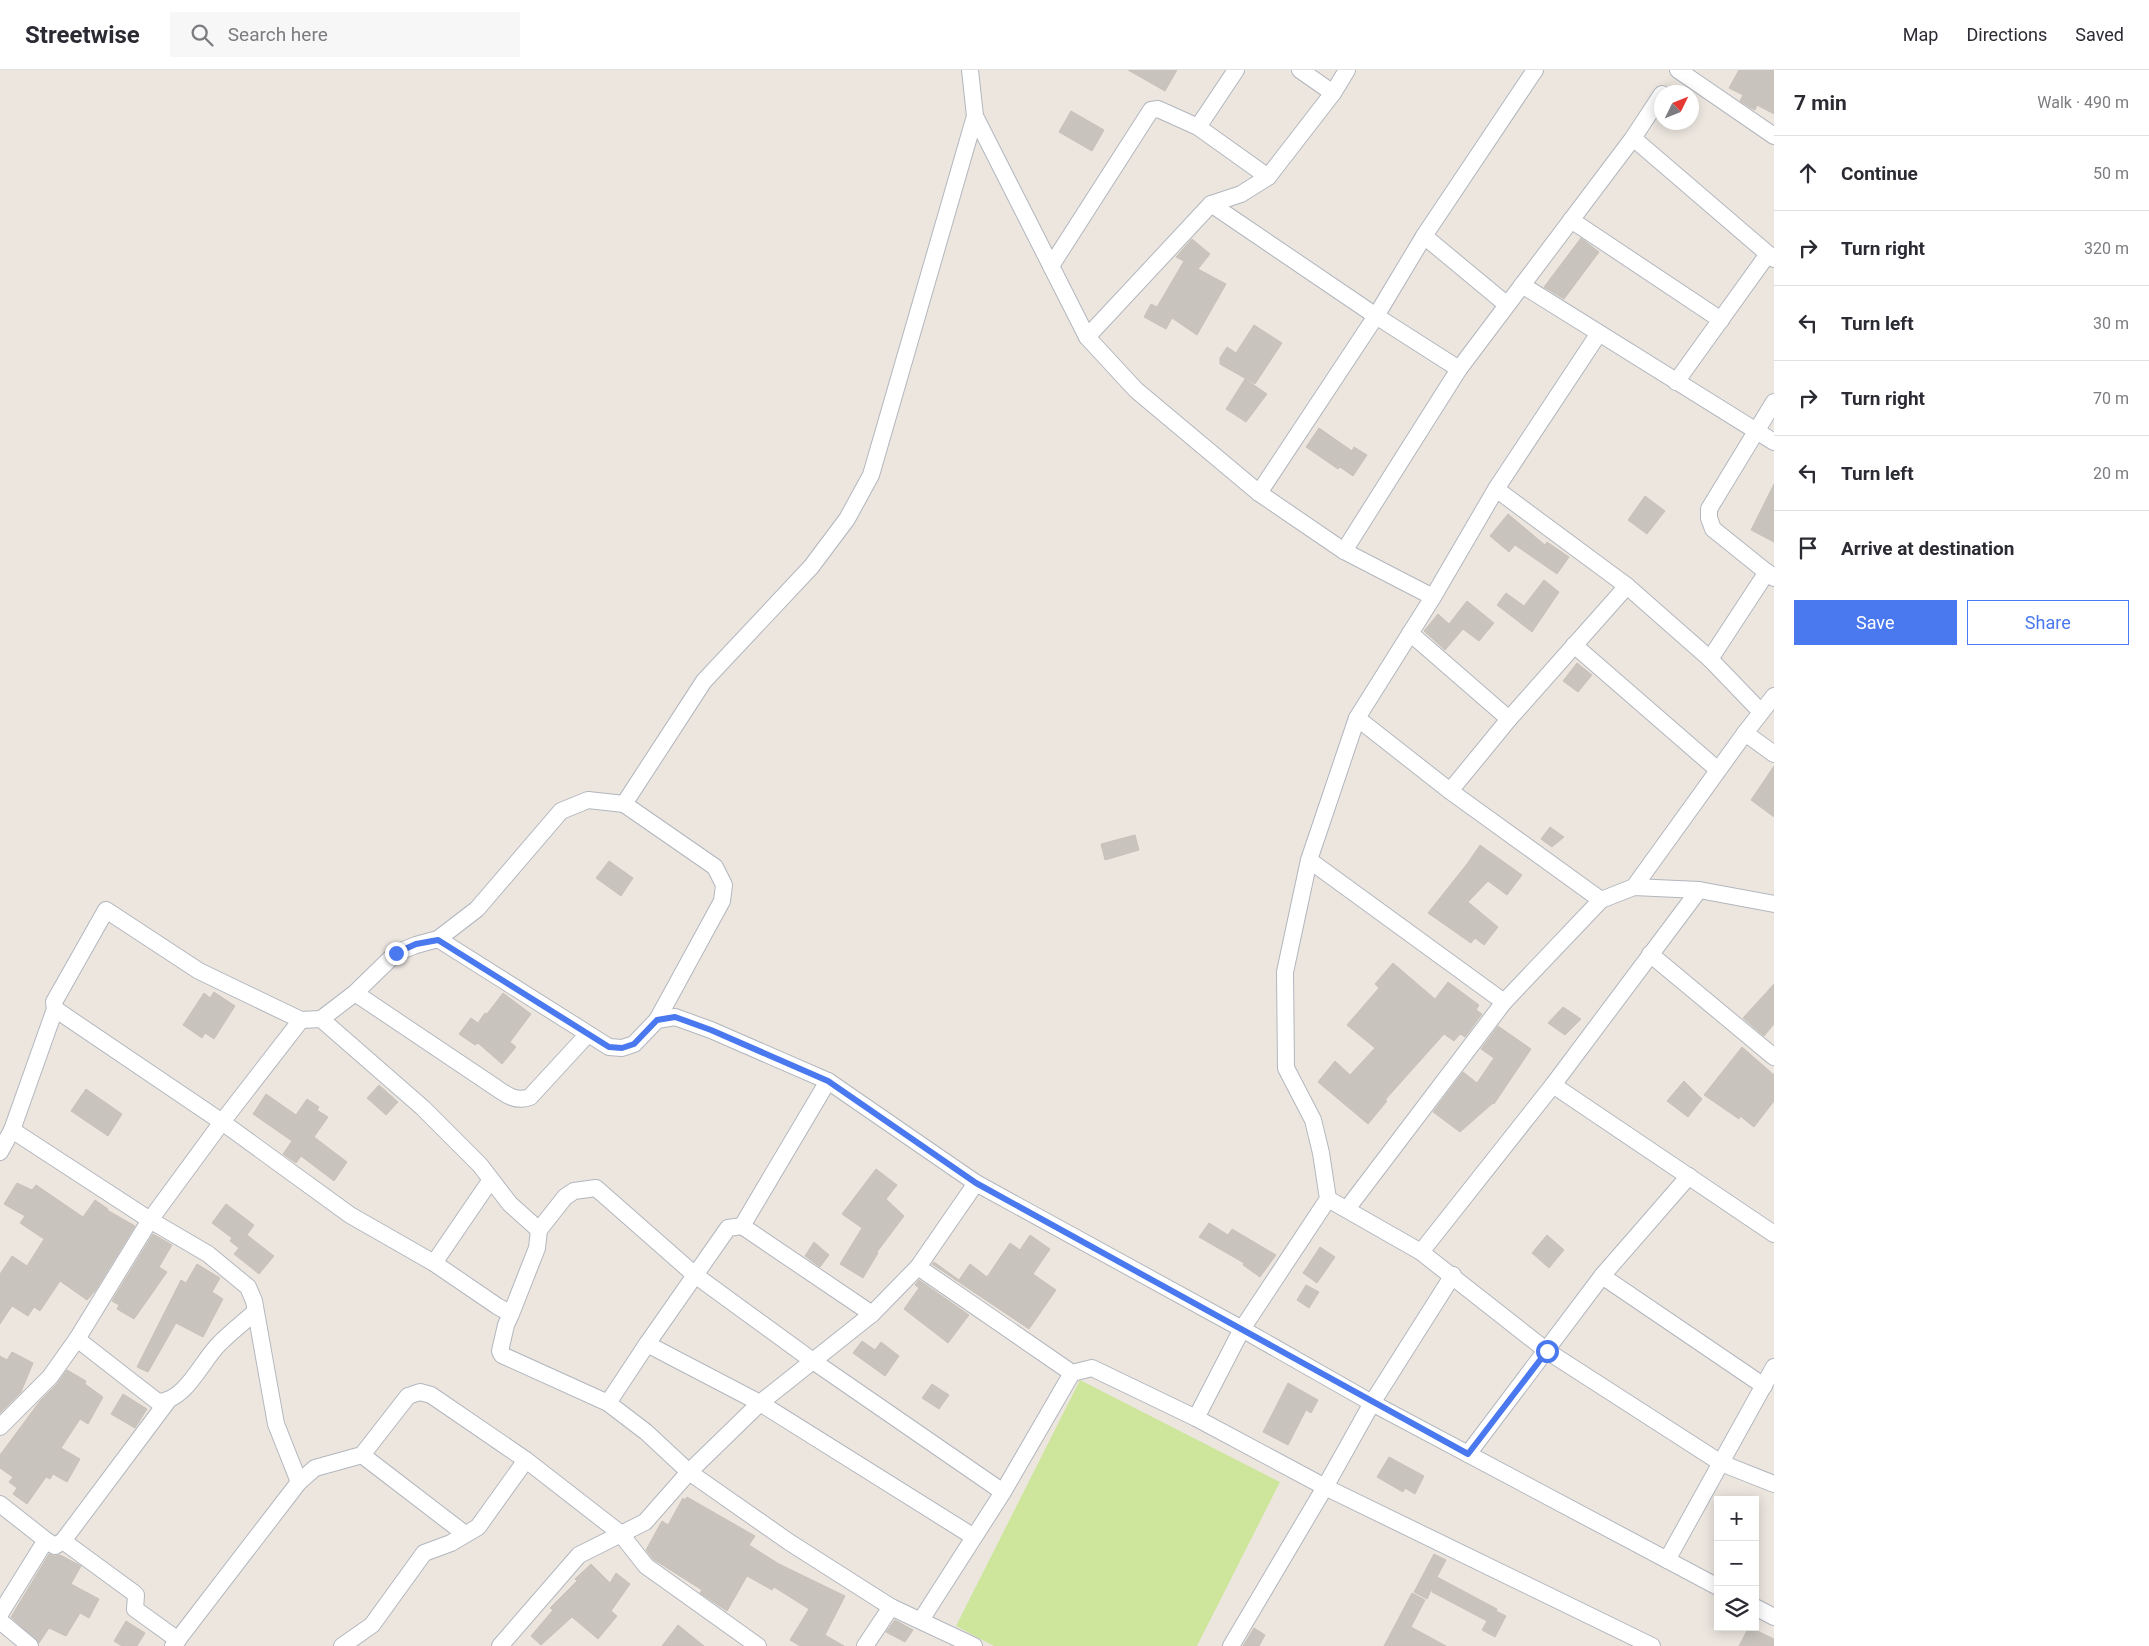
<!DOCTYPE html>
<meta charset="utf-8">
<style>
body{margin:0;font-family:Roboto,sans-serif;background:#f7f7f7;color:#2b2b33}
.controls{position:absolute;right:15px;bottom:15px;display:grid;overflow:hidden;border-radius:0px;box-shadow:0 2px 12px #0003}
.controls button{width:45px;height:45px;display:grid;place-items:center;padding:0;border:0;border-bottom:1px solid #e1e1e2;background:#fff;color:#2b2b33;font:25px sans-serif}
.compass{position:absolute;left:1654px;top:15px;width:45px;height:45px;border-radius:50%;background:#fff;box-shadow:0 2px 12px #0003;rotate:47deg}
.stop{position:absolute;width:15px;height:15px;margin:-11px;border:4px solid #4a78ee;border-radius:50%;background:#fff}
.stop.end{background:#4a78ee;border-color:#fff;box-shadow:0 1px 5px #0008}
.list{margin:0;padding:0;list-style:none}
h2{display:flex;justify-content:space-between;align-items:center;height:65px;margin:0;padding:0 20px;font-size:21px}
h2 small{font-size:16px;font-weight:400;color:#7c7c81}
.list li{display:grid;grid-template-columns:32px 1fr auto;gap:15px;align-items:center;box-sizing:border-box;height:75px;padding:0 20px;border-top:1px solid #e1e1e2}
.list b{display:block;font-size:19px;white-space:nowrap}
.list em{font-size:16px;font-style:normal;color:#7c7c81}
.actions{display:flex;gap:10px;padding:15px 20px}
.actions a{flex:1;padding:11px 0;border:1px solid #4a78ee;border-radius:0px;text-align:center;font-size:18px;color:#4a78ee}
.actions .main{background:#4a78ee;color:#fff}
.icon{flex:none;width:28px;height:28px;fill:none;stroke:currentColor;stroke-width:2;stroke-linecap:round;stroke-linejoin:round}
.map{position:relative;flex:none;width:1774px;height:1576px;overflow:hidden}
header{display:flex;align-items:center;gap:30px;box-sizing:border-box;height:70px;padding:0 25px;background:#fff;border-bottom:1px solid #e1e1e2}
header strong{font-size:24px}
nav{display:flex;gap:28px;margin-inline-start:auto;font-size:18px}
.search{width:350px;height:45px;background:#f7f7f7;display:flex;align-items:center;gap:12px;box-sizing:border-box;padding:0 18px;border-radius:0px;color:#7c7c81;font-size:19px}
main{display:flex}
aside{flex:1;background:#fff}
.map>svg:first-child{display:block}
</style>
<header>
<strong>Streetwise</strong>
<div class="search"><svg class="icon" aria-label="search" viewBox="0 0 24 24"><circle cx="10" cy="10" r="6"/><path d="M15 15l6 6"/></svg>Search here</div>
<nav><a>Map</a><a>Directions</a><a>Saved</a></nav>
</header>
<main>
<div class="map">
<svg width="1774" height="1576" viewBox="0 0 1774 1576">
<rect width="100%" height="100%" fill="#ece6df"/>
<!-- pitch -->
<path fill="#cde69c" d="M1080,1310l200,102 -83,164h-203l-38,-20z"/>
<!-- building -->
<g fill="#c8c4bd" stroke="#c8c1b9">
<path d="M1128,0h49l-12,21z"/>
<path d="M1739,0h35v44l-17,-9 -2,5 -4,-2 -11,-7 3,-6 -14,-7z"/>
<path d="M1071,41l33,19 -12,21 -33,-19z"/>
<path d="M1581,168l18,14 -35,47 -20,-12z"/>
<path d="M1192,169l18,15 -12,15 28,15 -29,51 -25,-17 -6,11 -22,-12 7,-13 6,3 27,-46 -8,-4z"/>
<path d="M1254,255l28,18 -27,41 -35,-20v-6l7,-11 9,6z"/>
<path d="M1245,309l22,15 -21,28 -20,-13z"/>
<path d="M1319,358l33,23 2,-4 13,8 -14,21 -13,-9 -2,2 -32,-22z"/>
<path d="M1774,414v58l-23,-12z"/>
<path d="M1645,426l20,15 -18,23 -19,-14z"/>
<path d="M1508,444l37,31 2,-3 22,15 -12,17 -42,-29 -6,7 -19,-16z"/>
<path d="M1544,510l15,12 -27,40 -35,-27 9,-12 18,13z"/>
<path d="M1467,531l27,22 -15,18 -16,-12 -18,21 -21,-19 14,-17 11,10z"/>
<path d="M1577,593l15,12 -14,17 -15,-11z"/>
<path d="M1774,696v51l-23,-17z"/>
<path d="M1550,757l14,10 -12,10 -11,-8z"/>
<path d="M1135,765l4,15 -34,10 -4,-16z"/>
<path d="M1480,775l42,30 -15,20 -19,-14 -20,21 30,25 -14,18 -9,-7 -4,5 -43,-30 39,-49z"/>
<path d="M609,791l24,17 -12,18 -25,-18z"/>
<path d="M1393,893l42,36 13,-17 31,23 -3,5 6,4 -17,23 -5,-3 -6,7 -10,-7 -59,66 2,1 -19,23 -50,-42 17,-21 15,14 25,-27 -28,-23 32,-37 -4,-4z"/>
<path d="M1774,914v40l-10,12 -21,-18z"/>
<path d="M214,922l21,14 -21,33 -9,-6 -3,5 -19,-13 21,-32 6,5z"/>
<path d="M503,923l28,21 -21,28 6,5 -14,17 -24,-21 -3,2 -16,-11 12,-16 7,5 7,-10 2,1z"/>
<path d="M1563,937l18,12 -16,16 -17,-12z"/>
<path d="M1498,956l33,23 -37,55 -1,-1 -33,29 -27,-20 30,-40 14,11 17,-25 -13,-9z"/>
<path d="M1742,977l32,28v26l-20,26 -14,-11 -1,3 -35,-24z"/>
<path d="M1684,1011l18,18 -14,18 -21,-16z"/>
<path d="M379,1015l19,17 -12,13 -19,-17z"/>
<path d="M86,1019l36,25 -14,22 -37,-25z"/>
<path d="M266,1024l30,21 11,-16 12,8 -2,3 11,7 -14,20 33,25 -13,19 -33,-25 -5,7 -13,-9 9,-13 -39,-27z"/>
<path d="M876,1099l21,16 -11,14 18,17 -27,36 1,1 -15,25 -23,-14 22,-36 -20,-14z"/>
<path d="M17,1113l15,7 4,-5 47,32 12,-17 13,9 -1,1 28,16 -40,65 -8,9 -27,-19 -20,30 -6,-4 -6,9 -16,-10 -12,18v-50l12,-18 15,10 17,-27 -24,-16 5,-7 -21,-12z"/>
<path d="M226,1134l28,21 -7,10 27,21 -15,18 -25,-20 5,-6 -9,-7 2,-3 -20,-15z"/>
<path d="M1209,1153l19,12 4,-6 44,26 -16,22 -17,-12 1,-2 -45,-26z"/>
<path d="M153,1164l19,11 -13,22 8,5 -33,47 -17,-10 2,-4 -7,-4z"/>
<path d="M1030,1165l20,14 -17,25 23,16 -27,39 -97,-65 2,-2 25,18 11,-16 17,13 23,-34 10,7z"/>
<path d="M1547,1165l17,15 -15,18 -17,-15z"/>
<path d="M814,1172l15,13 -9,12 -15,-11z"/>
<path d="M1320,1177l15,10 -18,26 -14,-10z"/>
<path d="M197,1194l23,14 -8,14 11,7 -20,38 -27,-14 -28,49 -11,-5 44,-87 5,3z"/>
<path d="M919,1210l50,35 -21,28 -44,-34 15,-21 -4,-3z"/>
<path d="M1306,1215l13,7 -10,16 -12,-8z"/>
<path d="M862,1271l13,9 6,-8 18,14 -14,20 -32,-23z"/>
<path d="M12,1282l21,11 -12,29 -21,21v-57l7,4z"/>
<path d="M67,1300l19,11 -1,3 18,13 -15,27 -8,-5 -19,29 19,11 -13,23 -14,-8 -3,5 -4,-2 -19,27 -14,-10 4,-6 -8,-6 4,-5 -13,-9v-13l40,-54 17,-17z"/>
<path d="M1288,1313l30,17 -7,13 -5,-3 -18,35 -25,-13z"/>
<path d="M932,1314l17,11 -10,14 -17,-11z"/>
<path d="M123,1324l24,15 -12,19 -24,-14z"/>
<path d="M1389,1387l35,19 -9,18 -10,-6 -2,4 -26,-15z"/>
<path d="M687,1427l68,39 -6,9 30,19 66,32 -20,39 19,11h-44l-10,-6 19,-31 -35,-22 -2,3 -25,-14 -20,35 -27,-18 2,-3 -49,-31 -7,-9 16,-29 6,4 15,-27 2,2z"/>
<path d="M49,1484l5,2 6,-1 21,11 -10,18 28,15 -10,19 -9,-5 -14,23 -17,-8 -10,15 -28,-26z"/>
<path d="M1434,1484l12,6 -9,17 60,32 -1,2 10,5 -11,21 -13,-7 5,-9 -55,-29 1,-6 -6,13 -13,-7z"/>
<path d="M591,1494l19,19 6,-10 14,11 -19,27 6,5 -19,23 -26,-22 -31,28 -10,-9 22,-26 -3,-2 27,-27 -2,-2z"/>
<path d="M1412,1523l13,7 -14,27 35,19h-62z"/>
<path d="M895,1550l18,10 -8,12 -19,-10z"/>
<path d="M126,1551l19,12 -8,13h-15l-8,-5z"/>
<path d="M678,1555l26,21h-42z"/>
<path d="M1749,1557l25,12v7h-35z"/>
<path d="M1254,1558l11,7 -6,11h-16z"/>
</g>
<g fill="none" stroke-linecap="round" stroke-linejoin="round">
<!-- minor casing -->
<g stroke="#b2b6be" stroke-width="18">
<g id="minor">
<path d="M970,0l5,46 112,221 49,53 123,103 85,58 89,46 -76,121 93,73 151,109 33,-13 65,3 75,14"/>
<path d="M1300,0l33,23"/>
<path d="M1678,0l96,66"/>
<path d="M1198,57l38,-57"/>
<path d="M1633,68l141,121"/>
<path d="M1211,134l165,112 83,53"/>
<path d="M1571,150l150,100"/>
<path d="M1424,166l82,68"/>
<path d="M1051,196l100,-156 7,-1 40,18 70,50"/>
<path d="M1522,215l252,157"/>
<path d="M1087,267l124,-133 30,-10 27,-17 65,-84 14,-23"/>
<path d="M1676,312l92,-128"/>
<path d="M1774,332l-65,107v9l4,11 61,49"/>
<path d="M1496,419l131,97 83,73 51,53"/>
<path d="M1259,423l117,-177 48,-80 111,-166"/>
<path d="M1344,481l115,-182 174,-231 29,-44"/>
<path d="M1433,527l63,-108 103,-156"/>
<path d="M1410,563l99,86"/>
<path d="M1574,575l144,125"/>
<path d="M1710,589l57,-87"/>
<path d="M1745,663l29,21"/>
<path d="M1450,721l59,-72 118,-133"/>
<path d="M624,734l91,63 9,18 -2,16 -65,119"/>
<path d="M1309,790l195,142"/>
<path d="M1634,817l111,-154 29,-37"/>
<path d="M438,869l171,108 13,1 12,-4 23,-24 18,-3 36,13 117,51 148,102 266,146 130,74 346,184"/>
<path d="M1650,884l124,103"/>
<path d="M355,923l137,92c12,8 23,18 38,12l58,-63"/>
<path d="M55,939l167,113 128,93 84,48 63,43 14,8 -5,11 -6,26 2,4 106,48"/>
<path d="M321,949l102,89 57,57 30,39 29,26"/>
<path d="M828,1011l-86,145 -14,2 -81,116 -39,59 38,29 43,40 100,70 102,65 83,39"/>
<path d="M1553,1015l221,149"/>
<path d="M12,1060l138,90 58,34 40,33 6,14 22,123 23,58"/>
<path d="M0,1082l12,-22 43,-121 -1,-7 52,-92 93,61 102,49 20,-1 34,-26 41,-40 20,-8 22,-6 39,-30 84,-98 27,-11 36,4 80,-123 107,-114 36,-48 24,-44 104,-359"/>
<path d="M1328,1129l93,53 126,99 174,112 53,21"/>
<path d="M1347,1139l157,-207 97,-102"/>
<path d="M742,1156l130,88"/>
<path d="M1421,1182l132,-167 146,-195"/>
<path d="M434,1193l56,-82"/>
<path d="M918,1197l154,106"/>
<path d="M1602,1206l162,110"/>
<path d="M511,1244l26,-66 2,-18 26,-33 9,-6 22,-3 99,87 118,86 190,131"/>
<path d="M77,1269l81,63c28,-1 44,-42 62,-59 11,-11 24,-21 35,-31"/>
<path d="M647,1274l113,59 214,134"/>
<path d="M1196,1348l46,-89 86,-130 -7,-46 -8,-33 -27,-52 -1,-96 24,-112 48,-142"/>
<path d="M0,1357l50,-50 27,-38 73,-119 72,-98 79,-102"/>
<path d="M1468,1384l134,-178 87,-100"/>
<path d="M362,1385l103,79"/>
<path d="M0,1434l47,37"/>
<path d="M63,1471l71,52 2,2 -1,14 43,31"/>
<path d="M1667,1490l107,-193"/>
<path d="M1755,1537l19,10"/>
<path d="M0,1544l41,-66 6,-7 8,5 8,-5 104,-139"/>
<path d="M921,1550l82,-128 69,-119 20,-5 104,50 129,69 327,159"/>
<path d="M0,1551l30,25"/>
<path d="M173,1576l126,-164 16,-14 47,-13 46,-59 12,-4 11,3 95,65 94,73 26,33 112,80"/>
<path d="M342,1576l30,-21 52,-72 27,-10 27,-16 48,-67"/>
<path d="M500,1576l79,-91 66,-33 44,-50 71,-69 112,-89 46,-47 58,-84"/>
<path d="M865,1576l26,-39"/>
<path d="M1231,1576l94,-159 47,-84 81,-128"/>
</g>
</g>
<!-- minor -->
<use href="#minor" stroke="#fff" stroke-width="16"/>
</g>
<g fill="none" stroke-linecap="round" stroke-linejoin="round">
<!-- route -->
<path stroke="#4a78ee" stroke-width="6" d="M396,883l20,-9 22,-4 171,107 13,1 12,-4 23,-24 18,-3 36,13 117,51 148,102 492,271 79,-103"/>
</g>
</svg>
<div class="controls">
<button>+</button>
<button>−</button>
<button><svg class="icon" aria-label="layers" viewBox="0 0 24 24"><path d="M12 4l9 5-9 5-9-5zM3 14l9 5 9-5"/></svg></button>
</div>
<svg class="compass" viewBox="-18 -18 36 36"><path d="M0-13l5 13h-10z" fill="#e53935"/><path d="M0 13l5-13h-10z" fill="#7c7c81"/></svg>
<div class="stop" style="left:1547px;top:1281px"></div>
<div class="stop end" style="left:396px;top:883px"></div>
</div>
<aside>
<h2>7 min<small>Walk · 490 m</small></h2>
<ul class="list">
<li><svg class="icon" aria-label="ahead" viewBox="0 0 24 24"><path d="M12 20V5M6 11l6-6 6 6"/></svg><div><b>Continue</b></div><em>50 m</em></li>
<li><svg class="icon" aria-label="right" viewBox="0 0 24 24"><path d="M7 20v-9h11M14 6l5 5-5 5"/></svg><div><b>Turn right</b></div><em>320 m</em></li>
<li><svg class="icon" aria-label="left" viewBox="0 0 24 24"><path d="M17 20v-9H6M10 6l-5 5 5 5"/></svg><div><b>Turn left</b></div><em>30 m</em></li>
<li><svg class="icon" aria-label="right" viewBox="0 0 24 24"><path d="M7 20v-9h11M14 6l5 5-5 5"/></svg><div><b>Turn right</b></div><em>70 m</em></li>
<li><svg class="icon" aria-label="left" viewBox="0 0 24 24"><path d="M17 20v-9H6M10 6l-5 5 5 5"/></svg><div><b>Turn left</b></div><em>20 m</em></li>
<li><svg class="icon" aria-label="arrive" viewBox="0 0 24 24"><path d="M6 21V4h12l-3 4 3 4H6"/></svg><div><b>Arrive at destination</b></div></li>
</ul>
<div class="actions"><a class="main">Save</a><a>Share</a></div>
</aside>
</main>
